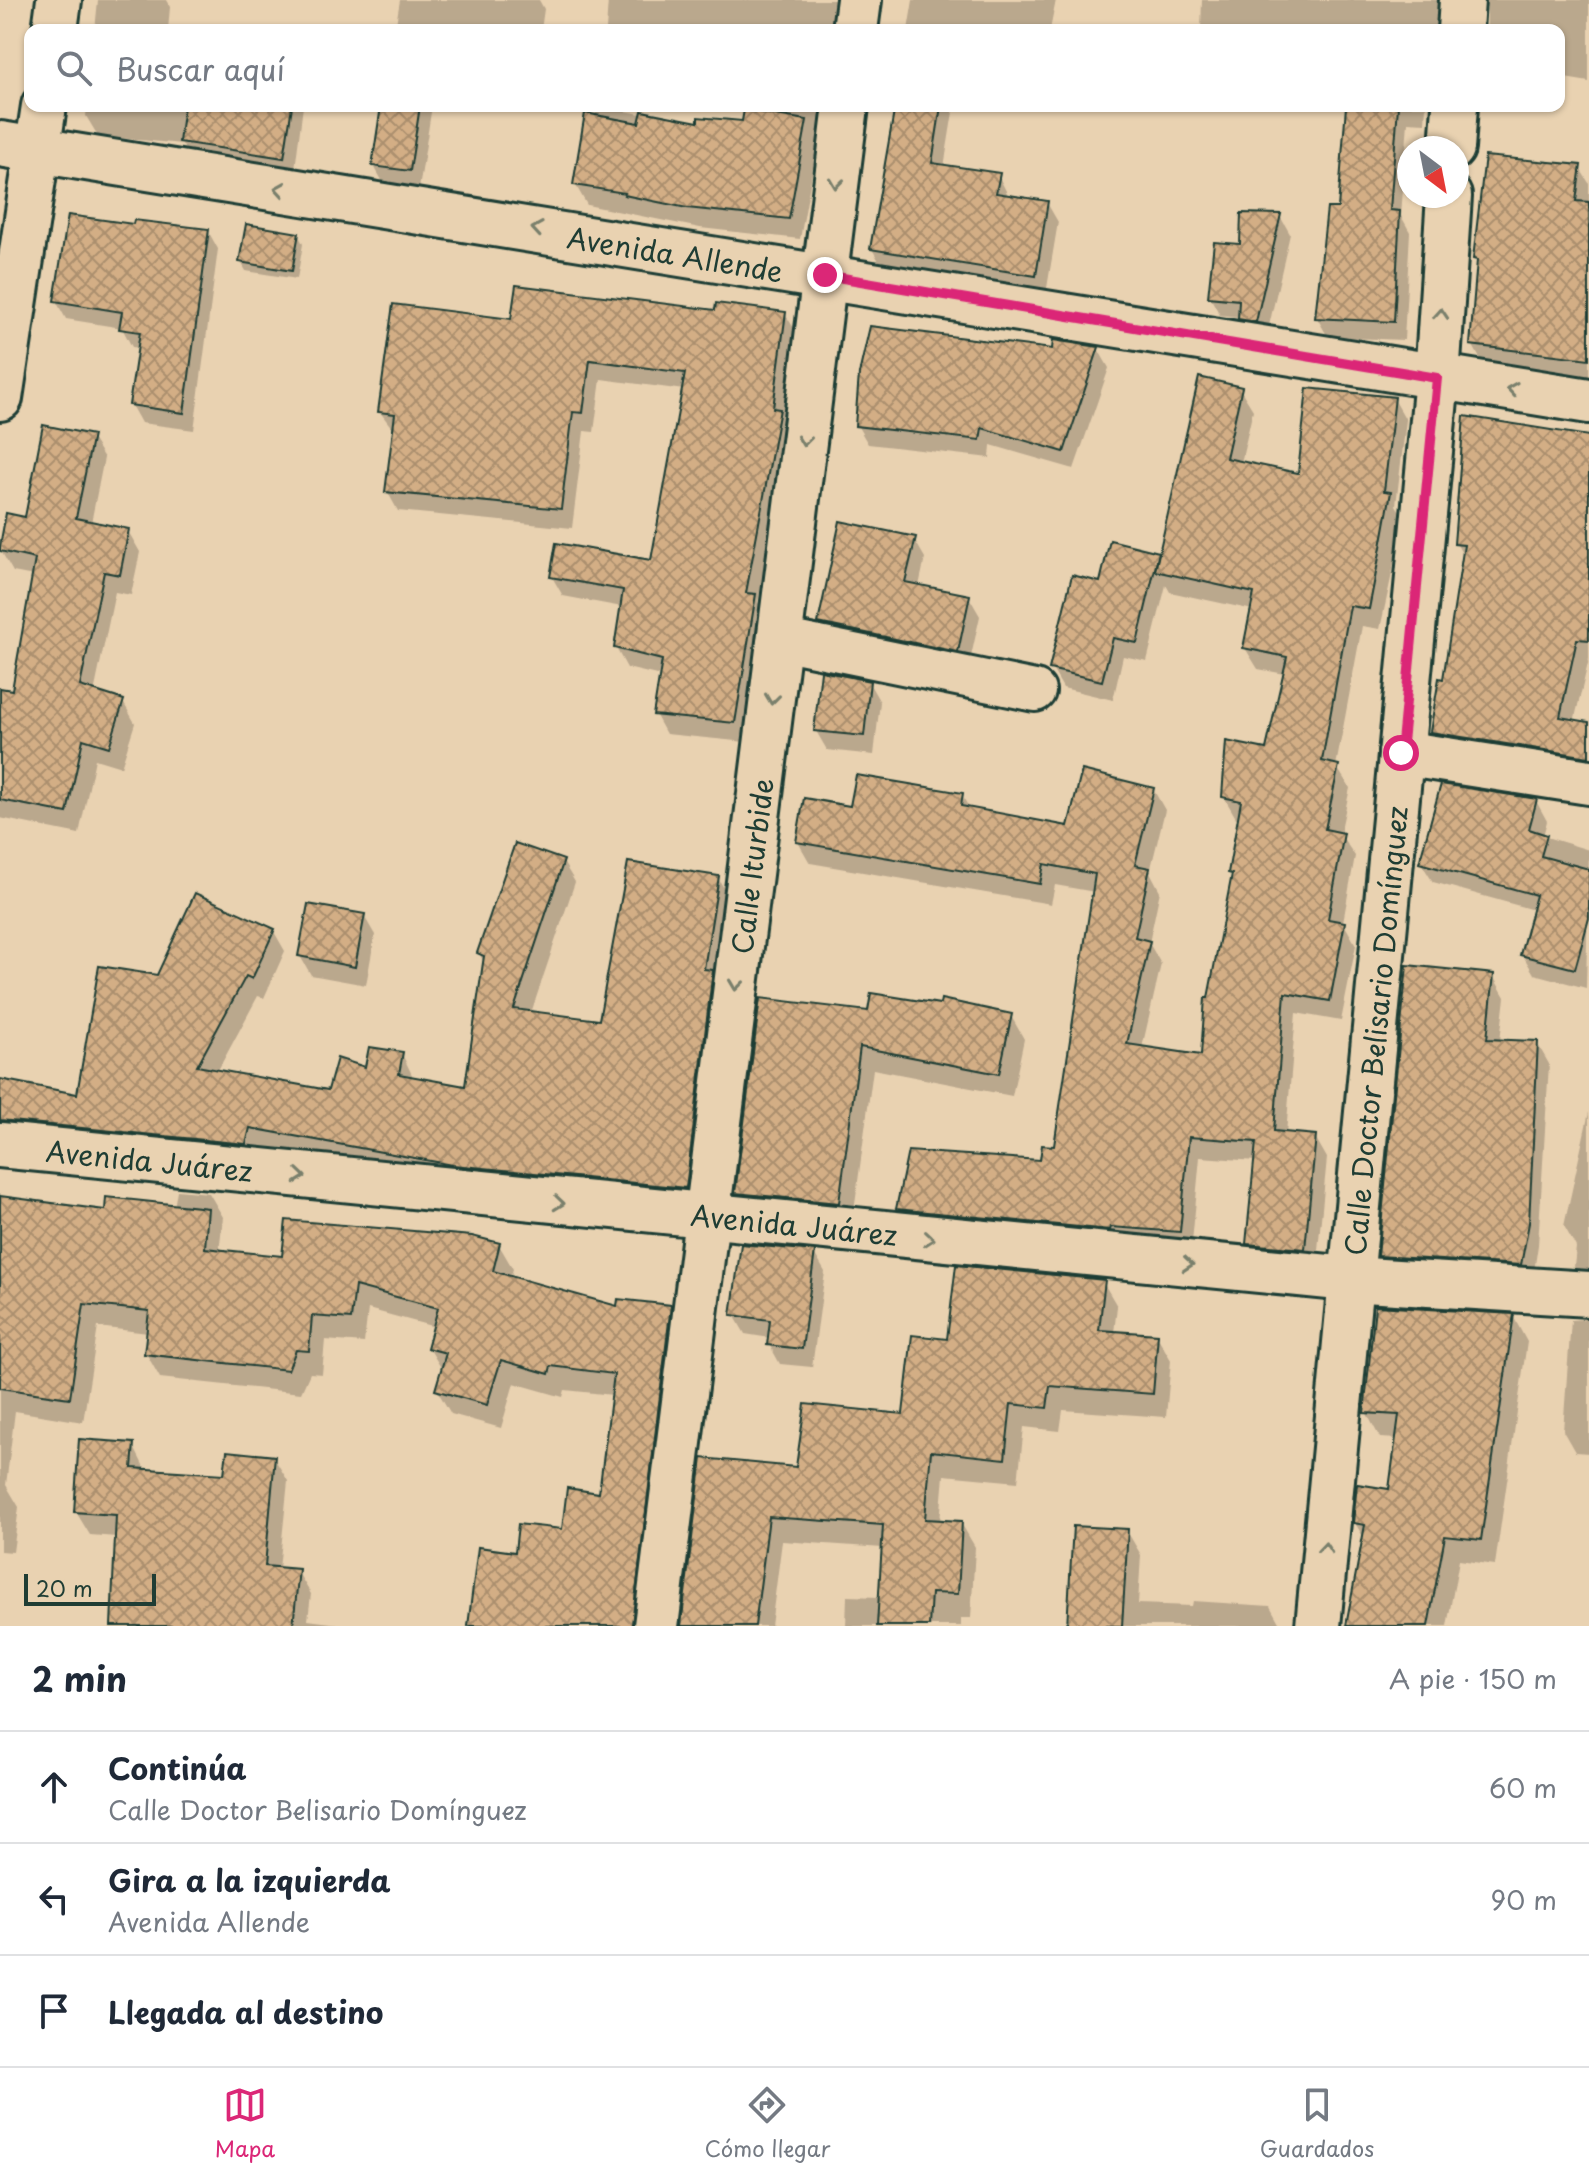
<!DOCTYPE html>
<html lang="es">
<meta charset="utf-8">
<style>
body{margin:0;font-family:"Playpen Sans",sans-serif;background:#f6f6f7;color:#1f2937}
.compass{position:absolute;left:1397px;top:136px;width:72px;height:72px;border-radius:50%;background:#fff;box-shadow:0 2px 6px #0004;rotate:148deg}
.scale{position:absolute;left:24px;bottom:20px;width:132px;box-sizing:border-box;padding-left:8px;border:4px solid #1f3d34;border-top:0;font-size:22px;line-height:28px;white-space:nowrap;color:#1f3d34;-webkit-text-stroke:6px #e9d2b1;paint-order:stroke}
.stop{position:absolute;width:24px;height:24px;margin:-18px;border:6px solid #db2777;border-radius:50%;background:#fff}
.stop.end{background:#db2777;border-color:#fff;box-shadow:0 2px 8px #0008}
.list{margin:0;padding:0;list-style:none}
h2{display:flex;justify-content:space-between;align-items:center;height:104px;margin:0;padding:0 32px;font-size:34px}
h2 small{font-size:26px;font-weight:400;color:#747a83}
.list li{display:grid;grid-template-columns:52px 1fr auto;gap:24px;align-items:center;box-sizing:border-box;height:112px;padding:0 32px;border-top:2px solid #e0e1e3}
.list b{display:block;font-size:30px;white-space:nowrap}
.list p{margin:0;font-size:26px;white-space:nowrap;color:#747a83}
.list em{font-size:26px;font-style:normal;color:#747a83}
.icon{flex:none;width:44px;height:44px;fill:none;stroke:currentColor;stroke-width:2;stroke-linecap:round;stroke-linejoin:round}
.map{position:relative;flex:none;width:1589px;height:1626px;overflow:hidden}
.search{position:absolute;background:#fff;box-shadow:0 2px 6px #0004;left:24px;right:24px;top:24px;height:88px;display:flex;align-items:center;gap:20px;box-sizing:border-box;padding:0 28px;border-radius:16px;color:#747a83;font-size:30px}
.sheet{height:440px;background:#fff}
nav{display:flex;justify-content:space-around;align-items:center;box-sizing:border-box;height:112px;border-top:2px solid #e0e1e3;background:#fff;font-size:22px;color:#747a83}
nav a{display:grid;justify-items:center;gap:4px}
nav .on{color:#db2777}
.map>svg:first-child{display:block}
</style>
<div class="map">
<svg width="1589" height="1626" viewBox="0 0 1589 1626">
<defs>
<pattern id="building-cross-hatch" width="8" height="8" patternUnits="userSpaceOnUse" patternTransform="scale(2)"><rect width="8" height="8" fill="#d3ae85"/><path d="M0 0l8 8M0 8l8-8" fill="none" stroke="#ab8f6e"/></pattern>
</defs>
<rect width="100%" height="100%" fill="#e9d2b1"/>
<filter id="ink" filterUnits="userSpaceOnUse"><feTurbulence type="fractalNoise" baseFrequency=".0125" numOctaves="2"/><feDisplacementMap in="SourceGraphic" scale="16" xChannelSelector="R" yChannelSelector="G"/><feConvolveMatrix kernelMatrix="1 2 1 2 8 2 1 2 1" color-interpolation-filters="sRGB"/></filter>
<g filter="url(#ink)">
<!-- shadow -->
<g fill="#0003">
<path d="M98,0h68l4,7 -2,23h-73z"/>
<path d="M400,0h139l5,9 -3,21h-146z"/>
<path d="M608,0h232l-3,30h-231z"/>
<path d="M913,0h143l-6,30h-142z"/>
<path d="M1202,0h256l-10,30h-247z"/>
<path d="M1487,0h102v82l-30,-5v-47h-72z"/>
<path d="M87,106h216l-9,71 -102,-16 -10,-17 -84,-8 -12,-20z"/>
<path d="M383,106h49l-13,83 -35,-5 -10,-18z"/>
<path d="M598,106l102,19 44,-2 6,-17h79l-5,1 -24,132 -100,-11 -113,-23 -12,-21z"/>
<path d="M895,106h59l-10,61 54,8 11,22 38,6 11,19 -12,72 -163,-26 -11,-19z"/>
<path d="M1348,106h78l-1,17 -17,-1 -7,94 9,16 -6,108 -76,-3 -11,-19 23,-108z"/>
<path d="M1579,167l10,16v199h-9l-4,-7 -93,-11 -11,-20 6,-79 -3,-6z"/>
<path d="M1280,216l10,18 -24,105 -15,-3 -11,-19 -20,-2 -10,-18 32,-51z"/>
<path d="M135,226l73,5 10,18 -24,181 -53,-7 -10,-18 9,-57 -8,-1 -10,-19 -56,-9 -10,-18z"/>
<path d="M298,234l5,10 -6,35 -51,-8 -5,-9z"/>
<path d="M717,313l68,1 12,19 -13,88 6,10 -32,171 8,14 -20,126 -80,-8 -11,-20 6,-38 -34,-8 -11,-20 6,-41 -59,-11 -11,-19 101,-14 31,-173 -83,-11 -7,53 -10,-1 -12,97 -174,-17 -11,-20 8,-59 -15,-20 133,-91z"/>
<path d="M1098,349l11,19 -35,101 -83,-24 -1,13 -122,-14 -11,-19z"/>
<path d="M1240,389l13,21 -12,53 58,12 95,-76 12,21 -10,85 6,10 -9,54 -13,60 -18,-3 -26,140 14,22 -10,46 15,22 -12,66 13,23 -15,76 -45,-8 -10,121 29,3 12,21 -11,112 -56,-6 -12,-21 8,-82 -56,-4 -9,96 -281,-23 -12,-22 144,-46 13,-13 40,-257 -40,-7 -4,19 -241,-41 -12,-21 54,-34 110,-13 8,15 100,18 83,-39 12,21 -15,62 10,19 -11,52 12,21 -19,84 61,9 37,-238 -4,-1 -12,-21 44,-45 17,-78 -27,-5 -13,-21 8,-38 -83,-18 -4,-7 -19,76 -24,-5 -10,44 -50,-12 -11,-19 50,-84 56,-32 2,5z"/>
<path d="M91,437l13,21 -13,65 37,8 12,21 -9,43 -16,-3 -21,101 29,9 12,21 -14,44 -26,-8 -16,75 -79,-16v-128l13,2 21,-116 -21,-4 -12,-21z"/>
<path d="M1589,439v220l-15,63 15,2v50l-146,-22 -11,-20 13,-51 19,-124 -8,-14z"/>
<path d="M914,539l11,19 -6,28 50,11 11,19 -12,54 -137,-28 -11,-19z"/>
<path d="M869,683l11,19 -6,53 -47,-5 -11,-19z"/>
<path d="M1536,801l11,20 -4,15 46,14 -3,138 -52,-14 -12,-20 12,-44 -101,-28 -12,-19z"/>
<path d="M563,862l12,20 -44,131 70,10 117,-145 12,21 -33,309 -231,-23 -205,-37 -4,16 -257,-20v-63l79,15 79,-119 115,-47 12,21 -21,47 -6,-2 -41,76 112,20 37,-23 36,-15 12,25 53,9 18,-124 -6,-11z"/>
<path d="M364,916l11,19 -9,50 -55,-10 -11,-19z"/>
<path d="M1493,976l12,21 -5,44 37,2 12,21 -11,181 -6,40 -140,-9 -12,-21z"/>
<path d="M870,1014l141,2 13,23 -12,57 -139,-27 -21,157 -101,-10 -14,-24z"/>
<path d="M1589,1112v177l-15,-22 2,-20 -12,-21z"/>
<path d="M177,1190l32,3 14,24 -4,35 65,6 215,-13 14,24 -3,9 109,30 51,-1 14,24 -37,295h-88l-42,-72 47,-23 37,-36 12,-100 -48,-5 -2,7 -49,-14 -13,45 -50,-14 -14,-24 6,-19 -14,-23 6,-21 -67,-18 -4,34 -39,-3 -3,34 -12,-1 -9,20 -141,-15 -14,-25 2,-20 -50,-6 -15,95 -68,-11 -9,74 13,22 -6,45 -13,-1v-344l170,26z"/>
<path d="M814,1253l11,19 -13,95 -32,-3 -11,-20 1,-6 -25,-4 -11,-19z"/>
<path d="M1103,1282l14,24 -3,27 43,3 14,24 -5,57 -103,-7 -3,21 -36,-4 -6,55 -74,-7 -4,47 21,1 14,24 -4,71h-10v8h-115l1,-30 33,1 3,-49 -101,-7 -11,85h-88l115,-156 107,-53 44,-76z"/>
<path d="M1513,1316l14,26 -32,223 -36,-5 -12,66h-97l14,-88 -9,-15 35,-32 8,-52 -18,-1 -14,-26z"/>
<path d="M1589,1319v134l-14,-1 -12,-21 8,-111z"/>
<path d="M133,1445l13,26 80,5 48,-18 14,23 -9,88 18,2 14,23 -3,26 46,6h-241l4,-89 -27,-2 -14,-23z"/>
<path d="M1127,1531l14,24 -3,49 54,2 1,-5 77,5 11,20h-212z"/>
</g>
<!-- building -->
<g fill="url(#building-cross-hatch)" stroke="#1f3d34" stroke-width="2">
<path d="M184,106h108l-8,52 -105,-16z"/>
<path d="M381,106h39l-10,65 -38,-5z"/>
<path d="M895,106h46l-9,57 68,10 -4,20 52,8 -12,75 -166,-27z"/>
<path d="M1346,106h52l-8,104 10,1 -6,111 -79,-4 12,-110h11z"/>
<path d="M744,110l63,10 -18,99 -102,-11 -63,-13 1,-2 -52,-8 12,-72 54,10 3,-12 56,11v-5l44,4z"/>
<path d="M1485,156l96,9 -5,36 13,1v157l-119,-14 7,-85 -4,-1z"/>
<path d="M1241,213l40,1 -25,108 -18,-3 1,-19 -31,-3 6,-55 26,2z"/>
<path d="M68,215l65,9 1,-4 75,9 -25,184 -55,-8 11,-73 -21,-3 3,-17 -68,-11z"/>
<path d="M246,224l53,9 -7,38 -53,-9z"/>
<path d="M516,285l199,25 1,-7 70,9 -13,96 7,1 -34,184 10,1 -21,129 -82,-8 9,-55 -48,-12 9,-58 -73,-13 6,-34 95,17 34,-187 -95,-13 -7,53 -10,-1 -12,97 -176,-17 10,-78 -17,-2 15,-108 118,15z"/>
<path d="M870,326l182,23 1,-9 46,7 -35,105 -82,-24 -2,12 -125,-14 4,-52z"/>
<path d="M1199,377l43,10 -16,71 72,15 9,-85 88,9 -11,94 7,1 -10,55 -12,62 -19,-3 -28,155 17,4 -14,64 19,4 -16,86 17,3 -15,79 -45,-8 -11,138 42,4 -11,114 -59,-5 10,-102 -67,-5 -9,95 -69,-5 -1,3 -214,-21 12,-58 132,9 2,-15 12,1 41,-272 -51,-10 -4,20 -244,-42 8,-44 46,8 6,-31 107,18 -2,13 107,20 14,-56 72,18 -19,77 15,3 -15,69 15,4 -23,103 74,11 4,-57h3l24,-124 -4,-1 13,-72 -19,-4 4,-56 40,8 21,-92 -44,-9 11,-55 -99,-22z"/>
<path d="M1464,416l125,20v204l-12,-1 -17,78 29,5v35l-159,-25 9,-54 4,1 21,-134 -10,-1z"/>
<path d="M43,425l50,10 -17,83 53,11 -9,46 -16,-3 -24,114 44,14 -15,47 -26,-8 -16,74 -67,-13v-112l12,2 23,-131 -35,-8v-5l6,-33 19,4z"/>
<path d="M840,521l76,16 -11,45 65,13 -12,57 -140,-29z"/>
<path d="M1110,540l49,12 -22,91 -24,-5 -11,43 -53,-12 23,-94 28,7z"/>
<path d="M821,671l49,10 -6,55 -50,-5z"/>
<path d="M1441,784l96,15 -8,30 18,6 -6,21 48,13v49l-14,51 -55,-14 16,-60 -117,-32z"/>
<path d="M515,843l49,17 -50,149 85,11 29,-158 91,14 -15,93 9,1 -27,218 -233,-23 -203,-37 -4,16 -246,-24v-41l77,15 22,-128 58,9 38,-82 80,36 -23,50 -6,-3 -49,90 131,24 9,-32 28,9 4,-20 34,5 -4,22 66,12 19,-130 -7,-3z"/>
<path d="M308,904l57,10 -10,53 -57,-11z"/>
<path d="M1407,965l87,9 -7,65 51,2 -9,182 -8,42 -143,-9z"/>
<path d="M871,993l69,11 1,-5 71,15 -13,60 -139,-27 -21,156 -104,-10 25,-195 108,13z"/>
<path d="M0,1196l105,14 1,-13 102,11 -3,40 77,8 4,-36 186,16 28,7 -7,28 124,35 1,-7 53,6 -39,321h-164l10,-79 37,5 3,-28 44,5 5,-41 32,5 15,-119 -63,-8 -2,8 -48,-14 -14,45 -52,-15 11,-37 -19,-5 11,-40 -83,-22 -4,33 -39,-3 -3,35 -13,-1 -8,20 -144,-16 5,-43 -65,-7 -14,94 -70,-10z"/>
<path d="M741,1244l74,7 -13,98 -35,-4 3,-25 -39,-5z"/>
<path d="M956,1265l149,15 -6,50 59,4 -5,60 -103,-8 -3,22 -36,-4 -6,55 -74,-8 -6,68 37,2 -4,73 -27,-1 -2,33h-52l6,-101 -114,-8 -14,109h-74l21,-168 94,9 9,-63 98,10 9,-79 35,4z"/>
<path d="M1375,1306l139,8 -33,226 -36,-4 -17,90h-82l19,-101 -12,-2 4,-39 32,5 10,-74 -35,-2z"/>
<path d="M79,1439l55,4 -2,25 92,6 3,-23 48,5 -10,110 34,3 -6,57h-182l5,-111 -42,-3z"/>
<path d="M1073,1526l55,3 -6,97h-55z"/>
</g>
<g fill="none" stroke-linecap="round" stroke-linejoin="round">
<!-- pedestrian casing -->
<g stroke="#1f3d34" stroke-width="46">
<path id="pedestrian" d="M780,639l255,52"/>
</g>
<!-- minor casing -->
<g stroke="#1f3d34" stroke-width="50">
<g id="minor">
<path d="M55,30l4,-30"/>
<path id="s1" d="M0,144l1589,257"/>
<path d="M0,398l44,-292"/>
<path d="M1401,753l188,29"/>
<path id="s2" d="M0,1145l1349,134 240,15"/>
</g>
</g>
<!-- tertiary casing -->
<g stroke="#1f3d34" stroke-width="50">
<g id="tertiary">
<path d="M855,30l4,-30"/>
<path d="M1460,30l2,-30"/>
<path d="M1452,148l3,-42"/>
<path id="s3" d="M656,1626l190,-1520"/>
<path id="s4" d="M1318,1626l119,-1248 12,-182"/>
</g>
</g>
<!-- pedestrian -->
<use href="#pedestrian" stroke="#e9d2b1" stroke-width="40"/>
<!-- minor -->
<use href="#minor" stroke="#e9d2b1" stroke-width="44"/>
<!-- tertiary -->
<use href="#tertiary" stroke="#e9d2b1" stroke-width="44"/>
</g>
<!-- one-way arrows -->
<defs><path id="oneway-chevron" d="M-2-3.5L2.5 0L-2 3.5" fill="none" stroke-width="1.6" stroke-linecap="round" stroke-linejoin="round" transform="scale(2)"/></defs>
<g stroke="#7a806c">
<use href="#oneway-chevron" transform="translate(836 183) rotate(97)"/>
<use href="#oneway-chevron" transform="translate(280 189) rotate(-171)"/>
<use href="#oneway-chevron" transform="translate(537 229) rotate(-171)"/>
<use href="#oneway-chevron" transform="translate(1441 314) rotate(-86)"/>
<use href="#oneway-chevron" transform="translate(1512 389) rotate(-171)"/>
<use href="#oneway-chevron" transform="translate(804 441) rotate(97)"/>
<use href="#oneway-chevron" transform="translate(772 699) rotate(97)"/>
<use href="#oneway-chevron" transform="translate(736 985) rotate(97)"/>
<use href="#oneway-chevron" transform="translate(300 1176) rotate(6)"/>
<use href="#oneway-chevron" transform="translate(559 1203) rotate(6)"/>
<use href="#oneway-chevron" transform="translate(929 1239) rotate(5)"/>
<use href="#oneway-chevron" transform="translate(1188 1264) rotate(5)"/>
<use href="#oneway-chevron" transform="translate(1325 1548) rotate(-85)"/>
</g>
</g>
<g fill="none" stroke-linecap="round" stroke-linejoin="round" filter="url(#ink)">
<!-- route -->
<path stroke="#db2777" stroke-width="10" d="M825,275l612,103 -36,375"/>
</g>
<g text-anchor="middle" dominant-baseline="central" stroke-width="6" stroke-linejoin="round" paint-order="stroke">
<!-- street labels -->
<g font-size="28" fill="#1f3d34" stroke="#e9d2b1">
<text stroke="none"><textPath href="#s1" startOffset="684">Avenida Allende</textPath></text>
<text stroke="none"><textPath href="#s3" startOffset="766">Calle Iturbide</textPath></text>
<text stroke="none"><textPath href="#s4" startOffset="598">Calle Doctor Belisario Domínguez</textPath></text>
<text stroke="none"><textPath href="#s2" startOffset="150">Avenida Juárez</textPath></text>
<text stroke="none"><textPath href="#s2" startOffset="798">Avenida Juárez</textPath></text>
</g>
</g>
</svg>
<svg class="compass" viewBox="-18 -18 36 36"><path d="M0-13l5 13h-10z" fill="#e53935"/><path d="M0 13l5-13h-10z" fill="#747a83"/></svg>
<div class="scale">20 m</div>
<div class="stop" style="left:1401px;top:753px"></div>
<div class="stop end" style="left:825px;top:275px"></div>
<div class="search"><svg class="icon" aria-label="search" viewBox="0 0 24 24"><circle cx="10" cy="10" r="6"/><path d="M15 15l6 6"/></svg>Buscar aquí</div>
</div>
<section class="sheet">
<h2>2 min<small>A pie · 150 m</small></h2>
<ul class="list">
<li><svg class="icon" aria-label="ahead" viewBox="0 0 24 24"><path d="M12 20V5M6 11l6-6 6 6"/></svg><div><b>Continúa</b><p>Calle Doctor Belisario Domínguez</p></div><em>60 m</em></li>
<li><svg class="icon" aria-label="left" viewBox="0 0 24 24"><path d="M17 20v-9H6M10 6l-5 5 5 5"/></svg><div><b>Gira a la izquierda</b><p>Avenida Allende</p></div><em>90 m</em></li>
<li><svg class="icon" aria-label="arrive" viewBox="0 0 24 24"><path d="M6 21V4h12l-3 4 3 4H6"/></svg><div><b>Llegada al destino</b></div></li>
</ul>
</section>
<nav>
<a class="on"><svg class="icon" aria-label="map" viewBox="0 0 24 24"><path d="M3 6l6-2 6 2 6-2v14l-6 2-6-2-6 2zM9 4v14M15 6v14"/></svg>Mapa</a>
<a><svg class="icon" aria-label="directions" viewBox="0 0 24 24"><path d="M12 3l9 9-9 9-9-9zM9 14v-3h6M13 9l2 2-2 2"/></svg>Cómo llegar</a>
<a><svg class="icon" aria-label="saved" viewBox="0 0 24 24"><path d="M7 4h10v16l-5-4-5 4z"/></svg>Guardados</a>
</nav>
